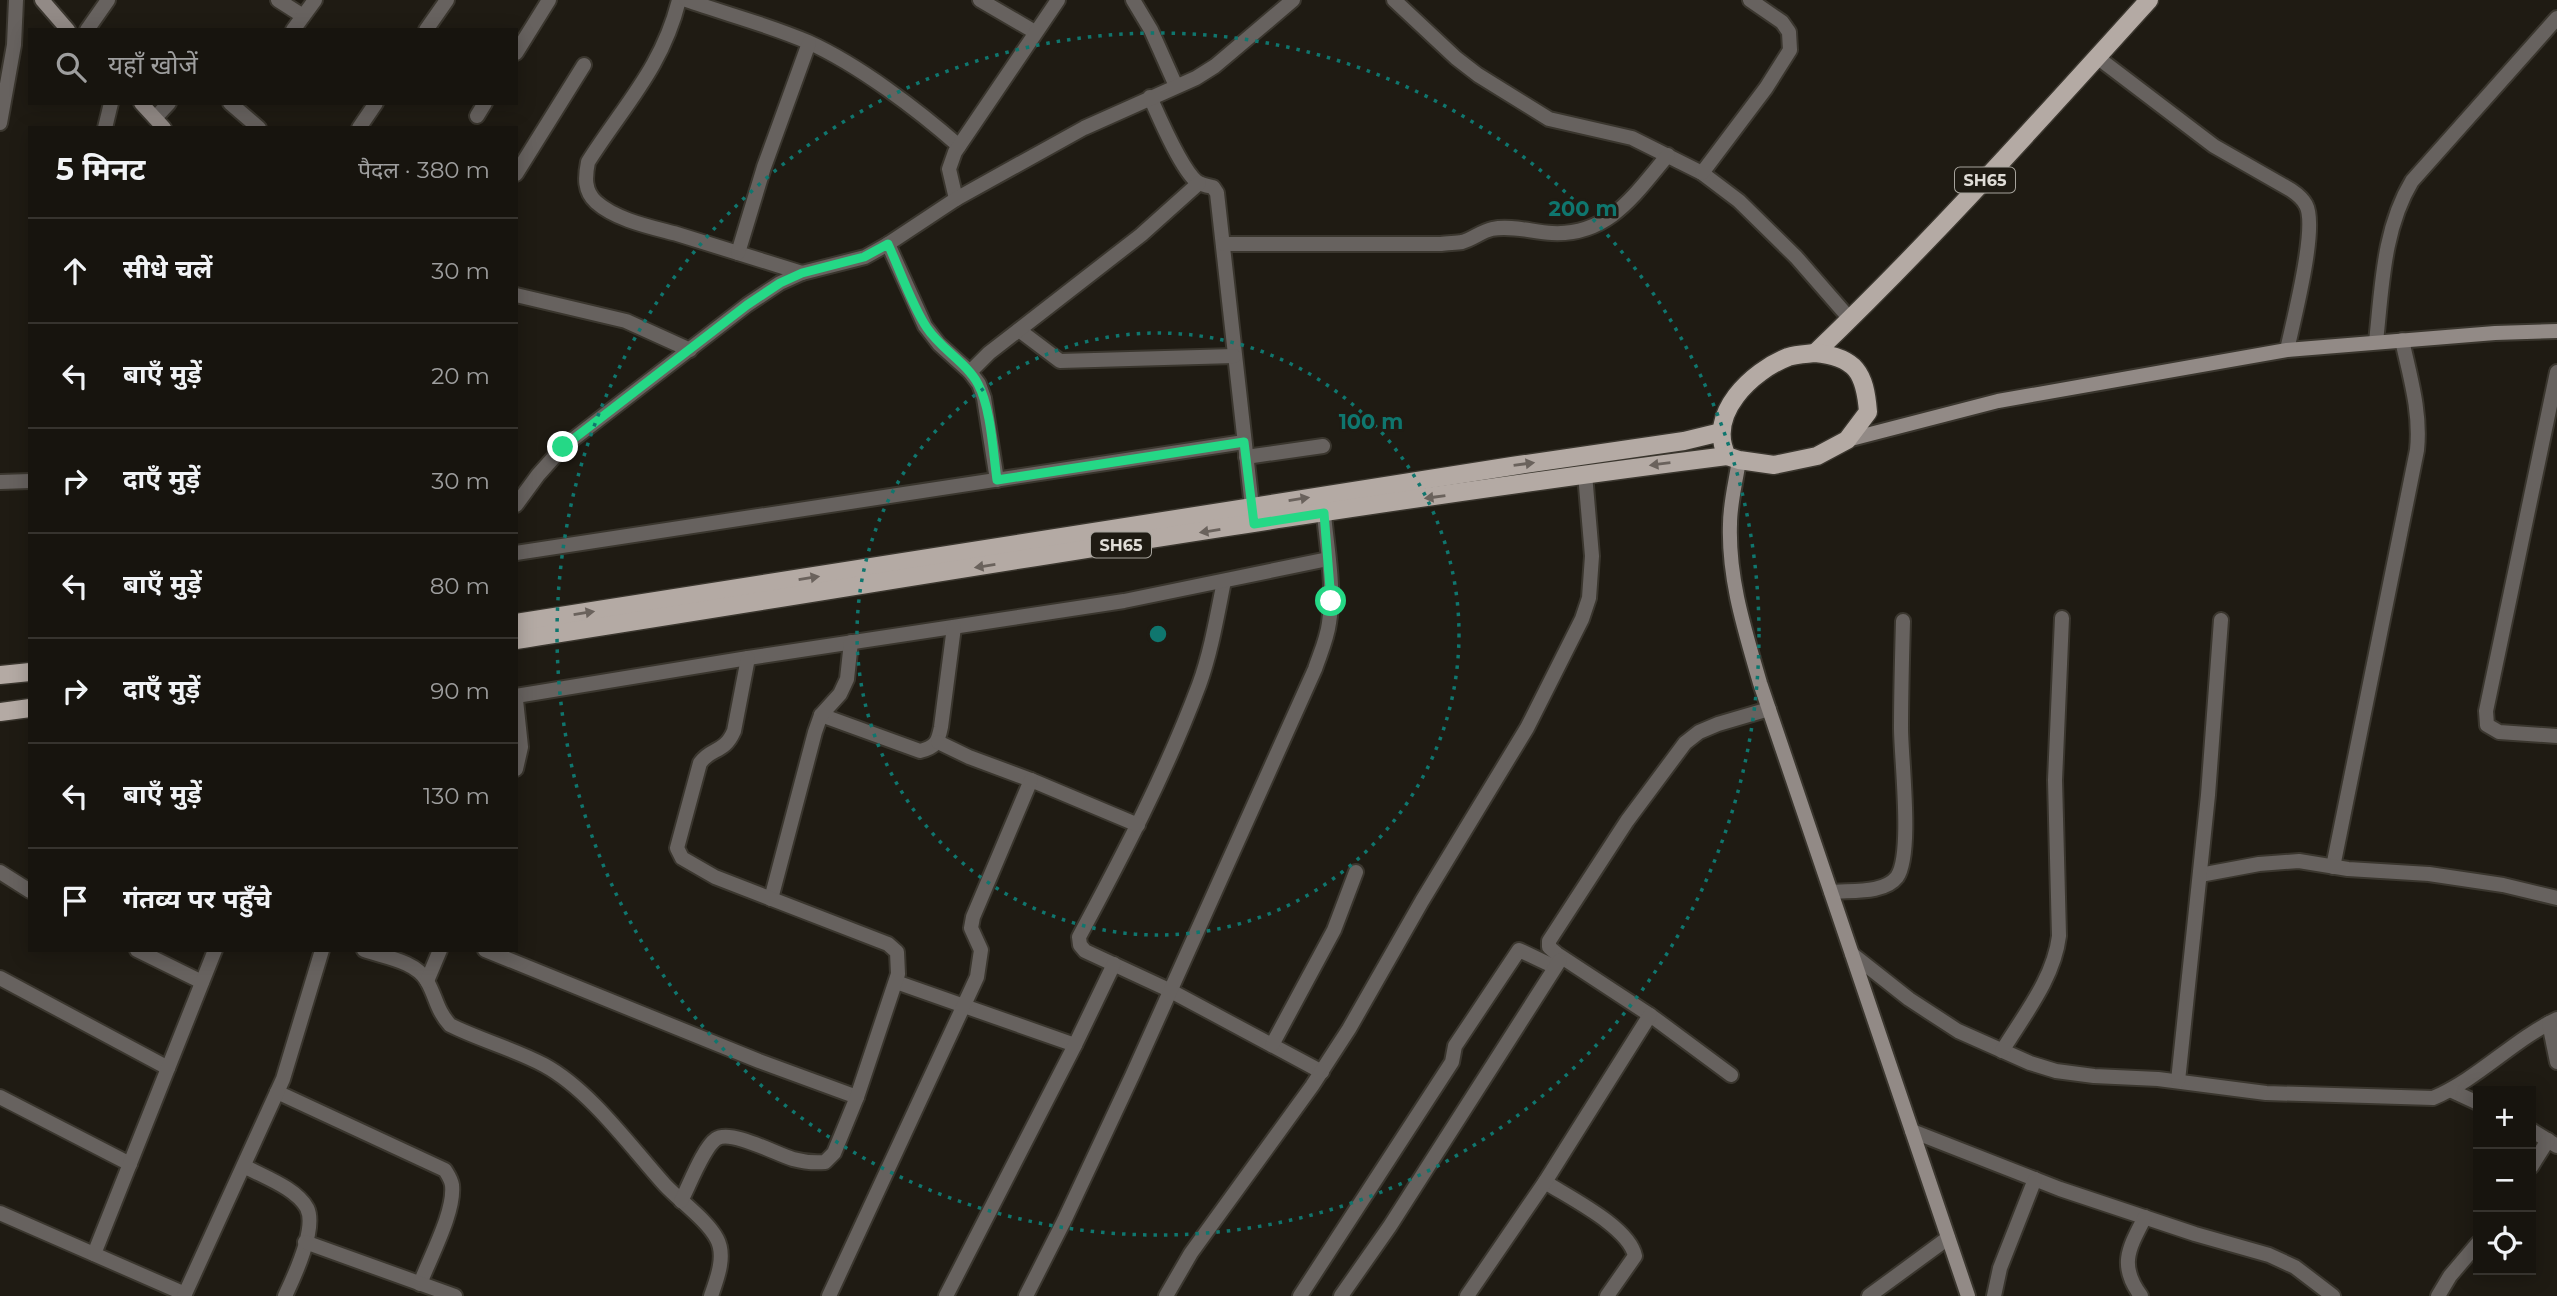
<!DOCTYPE html>
<html lang="hi">
<meta charset="utf-8">
<style>
body{margin:0;font-family:Montserrat,"Noto Sans Devanagari",sans-serif;background:#201d17;color:#f1f3f6}
.controls{position:absolute;right:21px;bottom:21px;display:grid;overflow:hidden;border-radius:0px;box-shadow:0 4px 18px #0003}
.controls button{width:63px;height:63px;display:grid;place-items:center;padding:0;border:0;border-bottom:2px solid #36332e;background:#17140e;color:#f1f3f6;font:35px sans-serif}
.stop{position:absolute;width:21px;height:21px;margin:-16px;border:5px solid #25d886;border-radius:50%;background:#fff}
.stop.end{background:#25d886;border-color:#fff;box-shadow:0 2px 7px #0008}
.list{margin:0;padding:0;list-style:none}
h2{display:flex;justify-content:space-between;align-items:center;height:91px;margin:0;padding:0 28px;font-size:30px}
h2 small{font-size:23px;font-weight:400;color:#9e9e9e}
.list li{display:grid;grid-template-columns:46px 1fr auto;gap:21px;align-items:center;box-sizing:border-box;height:105px;padding:0 28px;border-top:2px solid #36332e}
.list b{display:block;font-size:26px;white-space:nowrap}
.list em{font-size:23px;font-style:normal;color:#9e9e9e}
.icon{flex:none;width:38px;height:38px;fill:none;stroke:currentColor;stroke-width:2;stroke-linecap:round;stroke-linejoin:round}
.map{position:relative;flex:none;width:2557px;height:1296px;overflow:hidden}
.search{position:absolute;background:#17140e;box-shadow:0 4px 18px #0003;left:28px;top:28px;width:490px;height:77px;display:flex;align-items:center;gap:18px;box-sizing:border-box;padding:0 24px;border-radius:0px;color:#9e9e9e;font-size:26px}
.panel{position:absolute;background:#17140e;box-shadow:0 4px 18px #0003;left:28px;top:126px;width:490px;height:826px;border-radius:0px}
.map>svg:first-child{display:block}
</style>
<div class="map">
<svg width="2557" height="1296" viewBox="0 0 2557 1296">
<rect width="100%" height="100%" fill="#1f1b13"/>
<g fill="none" stroke-linecap="round" stroke-linejoin="round">
<!-- street casing -->
<g stroke="#3a362e" stroke-width="18">
<g id="street">
<path d="M278,0l25,16"/>
<path d="M679,0c-17,68 -55,105 -91,162 -3,15 -4,29 8,40 20,18 55,25 81,32 41,13 83,26 125,39"/>
<path d="M686,0c40,14 83,25 122,42 51,23 110,68 151,104"/>
<path d="M980,0l55,32"/>
<path d="M1133,0l18,30 25,56"/>
<path d="M1394,0l62,58 22,17 71,44 83,19 70,35 37,28 57,56 54,62"/>
<path d="M87,30l21,-30"/>
<path d="M293,30l22,-30"/>
<path d="M426,30l21,-30"/>
<path d="M516,53l33,-53"/>
<path d="M2097,57l117,89 77,44c6,4 12,9 15,15 12,22 -13,117 -19,145"/>
<path d="M1150,97c9,20 31,72 47,85 5,3 11,4 16,5l4,6 36,323"/>
<path d="M230,103l29,25"/>
<path d="M477,116l8,-13"/>
<path d="M155,118l14,-15"/>
<path d="M0,123l14,-78 2,-45"/>
<path d="M105,128l6,-25"/>
<path d="M359,128l17,-25"/>
<path d="M1702,173l64,-85 24,-38 -1,-18 -7,-10 -32,-22"/>
<path d="M516,174l68,-109"/>
<path d="M956,199l-7,-30 6,-17 103,-152"/>
<path d="M888,244l37,82 14,18 31,28 9,12 5,14 13,82"/>
<path d="M1224,244h217c7,-1 15,-1 21,-2 11,-3 20,-11 30,-13 19,-4 41,3 60,4 57,3 83,-39 116,-78"/>
<path d="M738,253l26,-86 45,-124"/>
<path d="M516,295l110,26 64,29"/>
<path d="M1019,330l41,31 174,-5"/>
<path d="M2376,342c6,-55 7,-113 36,-161l145,-163"/>
<path d="M970,372l19,-19 152,-118 58,-52"/>
<path d="M2557,372l-71,339 1,14 12,7 58,4"/>
<path d="M1246,457l77,-11"/>
<path d="M0,482l30,-1"/>
<path d="M516,505l22,-30 25,-28 184,-142 33,-22 22,-10 63,-16 23,-13 68,-45 128,-71 112,-50 19,-12 78,-66"/>
<path d="M516,553l728,-111"/>
<path d="M1224,581c-7,35 -13,71 -25,104 -33,88 -76,170 -120,252l1,8 5,6 84,39 153,82"/>
<path d="M516,696l232,-38 376,-57 204,-42"/>
<path d="M516,700l5,47 -5,22"/>
<path d="M821,715l99,36c16,-4 18,-9 21,-24l13,-100"/>
<path d="M938,742l31,15 62,23 107,45"/>
<path d="M2333,867l84,-417c4,-38 -7,-73 -15,-110"/>
<path d="M0,872l30,19"/>
<path d="M2200,875l59,-11 40,-3 49,8 81,5 74,11 54,13"/>
<path d="M1831,892c20,-2 53,2 66,-15 16,-23 4,-118 4,-149 0,-35 1,-71 2,-107"/>
<path d="M771,899l44,-167 6,-17 19,-21 7,-15 4,-37"/>
<path d="M137,950l65,32"/>
<path d="M364,950c20,7 52,11 63,31 10,18 9,28 23,44 30,15 64,24 94,40 46,25 86,81 121,120 15,16 42,35 52,54 9,17 0,40 -6,57"/>
<path d="M485,950l274,111 98,36"/>
<path d="M1852,954l57,45 49,32 72,32 26,8 38,5 64,3 108,14 167,5c45,-19 80,-58 124,-79"/>
<path d="M0,978l168,90"/>
<path d="M427,981l13,-31"/>
<path d="M896,982l179,63"/>
<path d="M2549,1023l8,39"/>
<path d="M1272,1045l62,-115 22,-58"/>
<path d="M2002,1051c22,-36 52,-73 57,-115l-4,-156 7,-162"/>
<path d="M1731,1075l-81,-60 -93,-61 -8,-7v-6l78,-120 58,-78 14,-11 19,-8 51,-15"/>
<path d="M2178,1081l30,-286 13,-175"/>
<path d="M2450,1090l28,13"/>
<path d="M277,1092l168,78c3,5 6,9 7,15 3,27 -22,72 -32,99"/>
<path d="M0,1097l130,67"/>
<path d="M2531,1130l26,16"/>
<path d="M1912,1131l148,58 135,45 74,21 26,12 38,29"/>
<path d="M244,1166c20,11 52,22 63,42 10,20 -13,69 -22,88"/>
<path d="M2531,1167l17,-27"/>
<path d="M1545,1182c25,16 84,45 90,74l-28,40"/>
<path d="M681,1201c8,-15 22,-53 35,-62 15,-10 60,15 77,20 11,3 21,4 32,3l9,-9 23,-56 41,-123 -1,-22 -9,-8 -173,-67 -33,-19 -5,-10 23,-85c11,-16 24,-9 34,-32l14,-73"/>
<path d="M0,1213l185,81"/>
<path d="M305,1242l150,54"/>
<path d="M94,1254l121,-304"/>
<path d="M184,1296l99,-217 39,-129"/>
<path d="M829,1296l148,-319 4,-27 -10,-22 2,-11 58,-137"/>
<path d="M946,1296l129,-251 39,-81"/>
<path d="M1026,1296l38,-75 68,-145 183,-407c5,-15 12,-30 14,-46 6,-36 -2,-74 -5,-109"/>
<path d="M1166,1296l25,-43 121,-167 37,-57 73,-128 105,-173 55,-109 7,-21 3,-42 -7,-82"/>
<path d="M1300,1296l152,-234 3,-16 64,-96 36,17"/>
<path d="M1341,1296l49,-70 170,-266"/>
<path d="M1467,1296l78,-114 105,-167"/>
<path d="M1869,1296l79,-58"/>
<path d="M1994,1296l6,-28 35,-89"/>
<path d="M2141,1296c-23,-31 -12,-48 4,-79"/>
<path d="M2438,1296l12,-20 28,-33"/>
</g>
</g>
<!-- secondary casing -->
<g stroke="#3a362e" stroke-width="18">
<g id="secondary">
<path d="M42,0l26,30"/>
<path d="M141,103l23,25"/>
<path d="M1847,440l151,-39 289,-51 208,-17 62,-2"/>
<path d="M1739,460c-3,21 -9,43 -9,64 -2,55 15,107 30,159l208,613"/>
</g>
</g>
<!-- primary casing -->
<g stroke="#3a362e" stroke-width="21">
<g id="primary">
<path d="M1815,353c117,-112 225,-233 334,-353"/>
<path d="M1815,353c41,4 50,20 53,59l-21,28 -30,16 -43,9 -35,-5 -12,-4c-21,-42 25,-85 61,-99 9,-3 19,-3 27,-4z"/>
<path d="M516,623l996,-157 172,-25 37,-9"/>
<path d="M516,640c404,-63 806,-133 1211,-184"/>
<path d="M0,675l30,-3"/>
<path d="M0,712l30,-4"/>
</g>
</g>
<!-- street -->
<use href="#street" stroke="#67625f" stroke-width="14"/>
<!-- secondary -->
<use href="#secondary" stroke="#928a86" stroke-width="14"/>
<!-- primary -->
<use href="#primary" stroke="#b4aaa4" stroke-width="18"/>
</g>
<!-- one-way arrows -->
<defs><path id="oneway-solid" d="M-6-.8H1V-3.2L6.5 0L1 3.2V.8H-6Z" transform="scale(1.75)"/></defs>
<g fill="#6a625c">
<use href="#oneway-solid" transform="translate(1524 464) rotate(-8)"/>
<use href="#oneway-solid" transform="translate(1660 464) rotate(173)"/>
<use href="#oneway-solid" transform="translate(1435 497) rotate(172)"/>
<use href="#oneway-solid" transform="translate(1299 499) rotate(-9)"/>
<use href="#oneway-solid" transform="translate(1210 531) rotate(171)"/>
<use href="#oneway-solid" transform="translate(985 566) rotate(171)"/>
<use href="#oneway-solid" transform="translate(809 578) rotate(-9)"/>
<use href="#oneway-solid" transform="translate(584 613) rotate(-9)"/>
</g>
<g fill="none" stroke-linecap="round" stroke-linejoin="round">
<!-- route -->
<path stroke="#25d886" stroke-width="9" d="M563,447l184,-142 33,-22 22,-10 62,-16 24,-13c11,24 25,64 39,84 14,21 40,35 51,56 13,24 15,68 19,96l247,-38 10,82 70,-11 7,88"/>
</g>
<!-- distance rings -->
<g fill="none" stroke="#0f766e" stroke-width="3.5" stroke-dasharray="3.5 7">
<circle cx="1158" cy="634" r="301"/>
<circle cx="1158" cy="634" r="601"/>
</g>
<g text-anchor="middle" dominant-baseline="central" stroke-width="5" stroke-linejoin="round" paint-order="stroke">
<!-- shield labels -->
<g fill="#1f1b13" stroke="#a6a39c" stroke-width="2">
<rect x="1955" y="167.5" width="60" height="25" rx="5"/>
<rect x="1091" y="532.5" width="60" height="25" rx="5"/>
</g>
<g font-size="16" font-weight="bold" fill="#e0ddd7">
<text x="1985" y="180">SH65</text>
<text x="1121" y="545">SH65</text>
</g>
</g>
<circle cx="1158" cy="634" r="10" fill="#0f766e" stroke="#1f1b13" stroke-width="3.5"/>
<g font-size="21" text-anchor="middle" font-weight="bold" fill="#0f766e" stroke="#1f1b13" stroke-width="5" stroke-linejoin="round" paint-order="stroke">
<text x="1583" y="216">200 m</text>
<text x="1371" y="429">100 m</text>
</g>
</svg>
<div class="controls">
<button>+</button>
<button>−</button>
<button><svg class="icon" aria-label="locate" viewBox="0 0 24 24"><circle cx="12" cy="12" r="6"/><path d="M12 2v4M12 18v4M2 12h4M18 12h4"/></svg></button>
</div>
<div class="stop" style="left:1331px;top:601px"></div>
<div class="stop end" style="left:563px;top:447px"></div>
<div class="search"><svg class="icon" aria-label="search" viewBox="0 0 24 24"><circle cx="10" cy="10" r="6"/><path d="M15 15l6 6"/></svg>यहाँ खोजें</div>
<section class="panel">
<h2>5 मिनट<small>पैदल · 380 m</small></h2>
<ul class="list">
<li><svg class="icon" aria-label="ahead" viewBox="0 0 24 24"><path d="M12 20V5M6 11l6-6 6 6"/></svg><div><b>सीधे चलें</b></div><em>30 m</em></li>
<li><svg class="icon" aria-label="left" viewBox="0 0 24 24"><path d="M17 20v-9H6M10 6l-5 5 5 5"/></svg><div><b>बाएँ मुड़ें</b></div><em>20 m</em></li>
<li><svg class="icon" aria-label="right" viewBox="0 0 24 24"><path d="M7 20v-9h11M14 6l5 5-5 5"/></svg><div><b>दाएँ मुड़ें</b></div><em>30 m</em></li>
<li><svg class="icon" aria-label="left" viewBox="0 0 24 24"><path d="M17 20v-9H6M10 6l-5 5 5 5"/></svg><div><b>बाएँ मुड़ें</b></div><em>80 m</em></li>
<li><svg class="icon" aria-label="right" viewBox="0 0 24 24"><path d="M7 20v-9h11M14 6l5 5-5 5"/></svg><div><b>दाएँ मुड़ें</b></div><em>90 m</em></li>
<li><svg class="icon" aria-label="left" viewBox="0 0 24 24"><path d="M17 20v-9H6M10 6l-5 5 5 5"/></svg><div><b>बाएँ मुड़ें</b></div><em>130 m</em></li>
<li><svg class="icon" aria-label="arrive" viewBox="0 0 24 24"><path d="M6 21V4h12l-3 4 3 4H6"/></svg><div><b>गंतव्य पर पहुँचे</b></div></li>
</ul>
</section>
</div>
